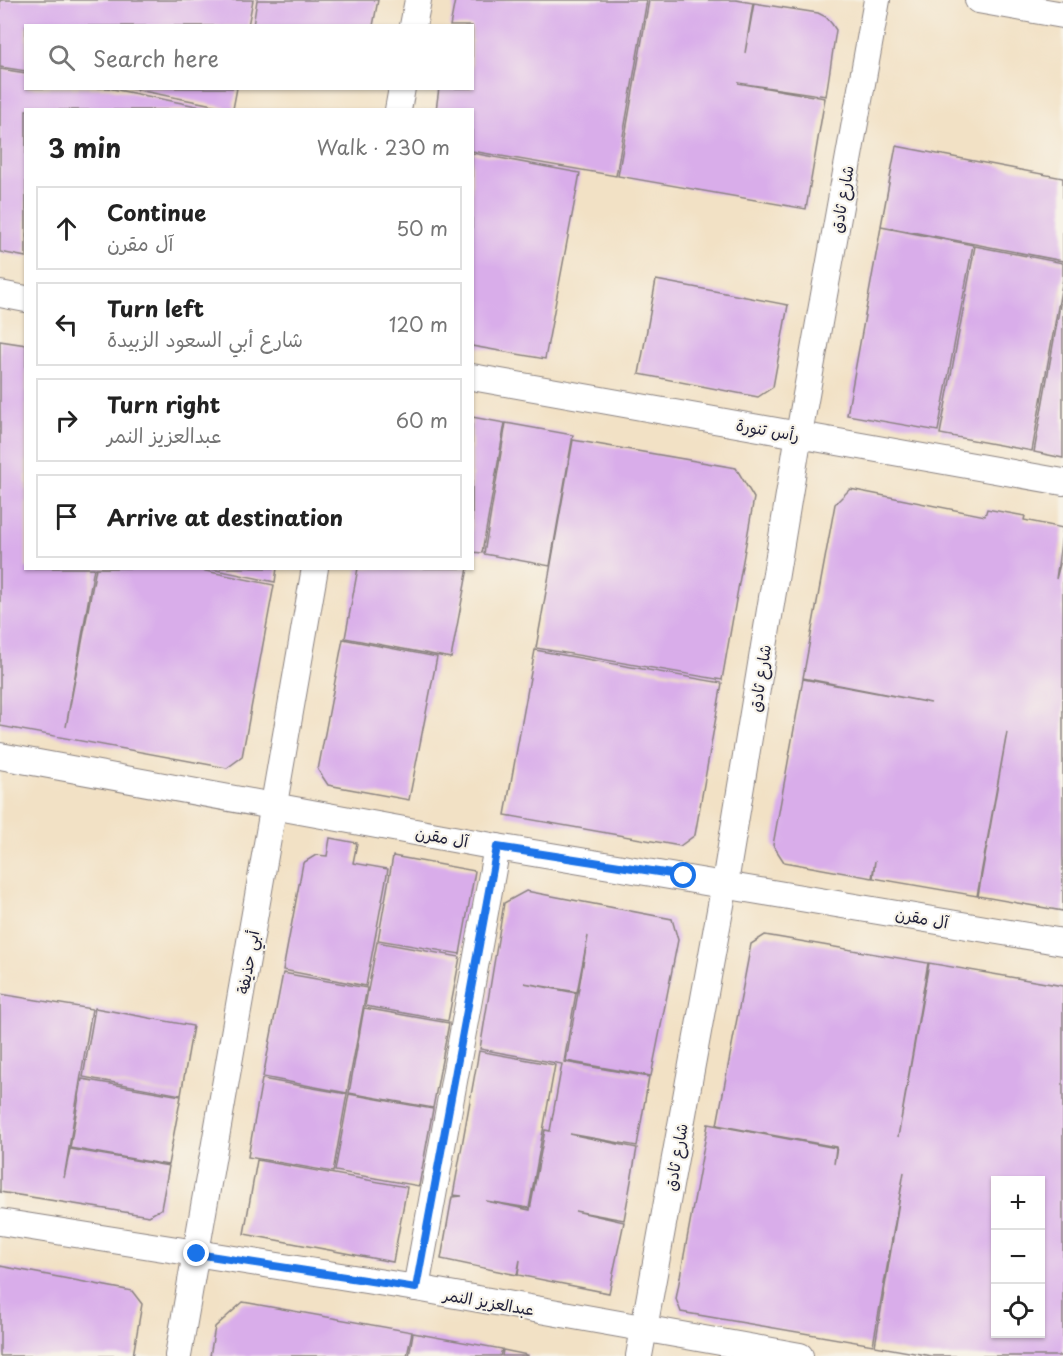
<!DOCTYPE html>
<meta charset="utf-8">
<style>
body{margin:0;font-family:"Playpen Sans","Playpen Sans Arabic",sans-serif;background:#f6f6f6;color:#222}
.controls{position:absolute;right:18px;bottom:18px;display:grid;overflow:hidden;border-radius:0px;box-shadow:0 2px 4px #0004}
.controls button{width:54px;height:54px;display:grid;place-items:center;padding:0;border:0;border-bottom:2px solid #e0e0e0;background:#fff;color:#222;font:30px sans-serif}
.stop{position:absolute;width:18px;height:18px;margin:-14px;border:4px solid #1a73e8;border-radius:50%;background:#fff}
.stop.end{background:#1a73e8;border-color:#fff;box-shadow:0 2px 6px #0008}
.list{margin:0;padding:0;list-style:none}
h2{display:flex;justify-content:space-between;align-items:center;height:78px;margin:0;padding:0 24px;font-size:26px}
h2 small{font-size:20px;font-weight:400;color:#767676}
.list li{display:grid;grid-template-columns:39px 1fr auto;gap:18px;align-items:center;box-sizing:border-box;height:84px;margin:0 12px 12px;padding:0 12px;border:2px solid #e0e0e0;border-radius:0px}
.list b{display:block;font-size:22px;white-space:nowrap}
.list p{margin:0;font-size:20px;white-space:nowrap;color:#767676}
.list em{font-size:20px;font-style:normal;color:#767676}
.icon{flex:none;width:33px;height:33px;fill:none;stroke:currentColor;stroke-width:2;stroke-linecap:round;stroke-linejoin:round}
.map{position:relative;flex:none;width:1063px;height:1356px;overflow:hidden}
.search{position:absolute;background:#fff;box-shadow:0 2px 4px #0004;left:24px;top:24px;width:450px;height:66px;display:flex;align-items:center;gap:15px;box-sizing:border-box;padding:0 21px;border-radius:0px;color:#767676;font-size:22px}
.panel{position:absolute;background:#fff;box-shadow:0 2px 4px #0004;left:24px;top:108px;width:450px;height:462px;border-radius:0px}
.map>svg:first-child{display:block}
</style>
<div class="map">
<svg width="1063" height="1356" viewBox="0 0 1063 1356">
<rect width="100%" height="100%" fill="#f7f3e8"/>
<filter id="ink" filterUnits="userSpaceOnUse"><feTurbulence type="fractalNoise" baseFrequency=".0167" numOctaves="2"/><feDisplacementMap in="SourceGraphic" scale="12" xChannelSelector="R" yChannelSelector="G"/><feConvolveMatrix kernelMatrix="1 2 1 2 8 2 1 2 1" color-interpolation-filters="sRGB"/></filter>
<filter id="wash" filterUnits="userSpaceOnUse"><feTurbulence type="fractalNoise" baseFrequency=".008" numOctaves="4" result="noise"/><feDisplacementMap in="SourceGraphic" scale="24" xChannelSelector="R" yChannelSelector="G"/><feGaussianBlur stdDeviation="1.35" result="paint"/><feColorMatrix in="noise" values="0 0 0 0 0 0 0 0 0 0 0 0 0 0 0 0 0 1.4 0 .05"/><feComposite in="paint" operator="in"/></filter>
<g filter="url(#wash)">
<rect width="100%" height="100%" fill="#f2e1c5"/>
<g id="blocks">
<!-- building -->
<g fill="#d9adea" fill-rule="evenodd">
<path d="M0,0h253l-5,26h-222v45l-26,-4z"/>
<path d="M257,0h121l-5,26h-120z"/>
<path d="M455,0h192l-31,176 -144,-25v-41h-36l3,-22h33v-62h-22z"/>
<path d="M649,0h87l17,3 -8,50 9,-50 64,10 8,4 6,7 4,6 -10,66 -88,-13 87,15 -19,111 -188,-33z"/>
<path d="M0,69l26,4v15h82l108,22h-190v147l-26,-5z"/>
<path d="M128,88h109l-4,21z"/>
<path d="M896,146l167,32v83l-182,-35z"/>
<path d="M472,153l108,20 -35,186 -73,-13z"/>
<path d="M881,227l92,18 -35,186 -91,-16z"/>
<path d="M975,246l88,17v16l-31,172 -92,-17z"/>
<path d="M656,280l132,25 -15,82 -15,10 -119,-23z"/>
<path d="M1062,294h1v164l-29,-6z"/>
<path d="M0,341l26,4v223h68l-28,159 30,-159h95l83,17 -32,172 -15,11 -227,-42z"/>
<path d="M472,417l33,6 -23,130 -10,-1z"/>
<path d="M506,423l67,12 -23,131 -66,-12z"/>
<path d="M573,440l163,28 18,30 -32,182 -186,-32z"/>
<path d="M850,489l135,27 2,-7 38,7 -1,4 39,8 -7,51 7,-26v358l-85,-15 29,-164 -30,164 -104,-18 2,-17 -3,17 -88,-16 -11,-17 30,-166 128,24 -128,-25 32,-174z"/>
<path d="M206,568h71l-2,14z"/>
<path d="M358,568h110l-17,90 -106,-20z"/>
<path d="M343,639l94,18 -28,143 -81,-15 -10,-15z"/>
<path d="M535,650l187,33 -27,152 -15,11 -175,-31z"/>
<path d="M330,838l27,5 -4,20 35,6 -22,117 -83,-16 20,-107 13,-8 11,1z"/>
<path d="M393,856l82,15 -15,83 -82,-14z"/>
<path d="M526,891l146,28 6,21 -27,136 -85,-15 22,-125 -11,56 -53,-9 52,10 -12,69 85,15 -12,69 -67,-12 67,14 -13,72 -49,-9 49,11 -15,71 -91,-18 2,-15 -3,15 -76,-16 11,-62 10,-1 -9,-1 26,-144 76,14 -26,143 -43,-7 44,9 15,-80 5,1 12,-67 -82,-15 24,-146z"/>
<path d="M765,935l163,28 -30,174 31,-174 134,23v370h-132l-56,-10 29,-174 -31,173 -192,-33 -5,-13 32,-175 128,24 -2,16 3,-17 -120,-22 34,-181zM996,1180h44v154h-44z"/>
<path d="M377,942l83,15 -12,64 -83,-15z"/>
<path d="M283,973l84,15 -20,105 -84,-16z"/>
<path d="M0,994l92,15 -28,169 6,-29 99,17 -8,43 -12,7 -149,-24z"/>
<path d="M95,1008l98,18 -12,69 -98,-18z"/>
<path d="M364,1008l85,15 -16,85 -84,-15z"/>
<path d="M82,1079l99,17 -13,69 -98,-17z"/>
<path d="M262,1079l85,15 -14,78 -85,-15z"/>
<path d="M349,1094l84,15 -14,77 -84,-15z"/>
<path d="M257,1160l150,27 -14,75 -149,-28z"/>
<path d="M0,1266l132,25 10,13 -9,52h-133z"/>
<path d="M243,1302l169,30 -5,24h-197l5,-29z"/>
<path d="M413,1333l89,16 -2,7h-91z"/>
<path d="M503,1350l25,5v1h-26z"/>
</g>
</g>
</g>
<g filter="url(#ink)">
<use href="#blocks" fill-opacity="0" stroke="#8a8280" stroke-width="1.5"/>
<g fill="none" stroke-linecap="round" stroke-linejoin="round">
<!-- minor casing -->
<g stroke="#8a8280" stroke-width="28">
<g id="minor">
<path d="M978,0l85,15"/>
<path d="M413,26l5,-26"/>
<path d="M398,110l4,-22"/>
<path d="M0,294l26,5"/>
<path d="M472,377l591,105"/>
<path d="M0,756l497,91 566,95"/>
<path d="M0,1222l416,66 384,68"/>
<path d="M416,1288l81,-441"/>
<path d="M178,1356l137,-788"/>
<path d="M639,1356l86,-473 74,-449 78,-434"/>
</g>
</g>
<!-- minor -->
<use href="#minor" stroke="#fff" stroke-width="26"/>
</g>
</g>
<g fill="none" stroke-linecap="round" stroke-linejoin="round" filter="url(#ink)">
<!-- route -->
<path stroke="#1a73e8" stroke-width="8" d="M197,1254l219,34 81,-441 187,29"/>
</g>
<g text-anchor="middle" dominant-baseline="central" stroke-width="4.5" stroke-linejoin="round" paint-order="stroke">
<!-- street labels -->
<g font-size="16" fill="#22223b" stroke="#f7f3e8">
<text transform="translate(841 199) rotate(-80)">شارع ثادق</text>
<text transform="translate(768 429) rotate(10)">رأس تنورة</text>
<text transform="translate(759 678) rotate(-81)">شارع ثادق</text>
<text transform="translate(442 836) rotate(10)">آل مقرن</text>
<text transform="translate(922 917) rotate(10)">آل مقرن</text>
<text transform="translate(247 962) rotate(-80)">أبي حذيفة</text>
<text transform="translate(675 1157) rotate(-80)">شارع ثادق</text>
<text transform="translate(489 1301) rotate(10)">عبدالعزيز النمر</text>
</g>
</g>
</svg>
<div class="controls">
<button>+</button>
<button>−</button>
<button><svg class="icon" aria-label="locate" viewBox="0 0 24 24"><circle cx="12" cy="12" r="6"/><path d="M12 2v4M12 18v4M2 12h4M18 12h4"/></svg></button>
</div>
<div class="stop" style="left:684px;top:876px"></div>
<div class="stop end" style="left:197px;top:1254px"></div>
<div class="search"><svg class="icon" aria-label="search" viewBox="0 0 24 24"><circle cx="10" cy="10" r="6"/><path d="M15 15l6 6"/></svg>Search here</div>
<section class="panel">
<h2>3 min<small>Walk · 230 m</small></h2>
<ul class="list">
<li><svg class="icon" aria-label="ahead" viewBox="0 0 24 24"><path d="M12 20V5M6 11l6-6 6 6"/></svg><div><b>Continue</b><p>آل مقرن</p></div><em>50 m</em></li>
<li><svg class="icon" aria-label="left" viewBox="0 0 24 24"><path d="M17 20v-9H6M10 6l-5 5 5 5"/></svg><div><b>Turn left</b><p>شارع أبي السعود الزبيدة</p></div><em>120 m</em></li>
<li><svg class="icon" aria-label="right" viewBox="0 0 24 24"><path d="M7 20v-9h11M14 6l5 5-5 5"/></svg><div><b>Turn right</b><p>عبدالعزيز النمر</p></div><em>60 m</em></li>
<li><svg class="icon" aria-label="arrive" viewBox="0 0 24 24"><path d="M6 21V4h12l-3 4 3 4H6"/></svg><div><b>Arrive at destination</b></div></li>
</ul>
</section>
</div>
